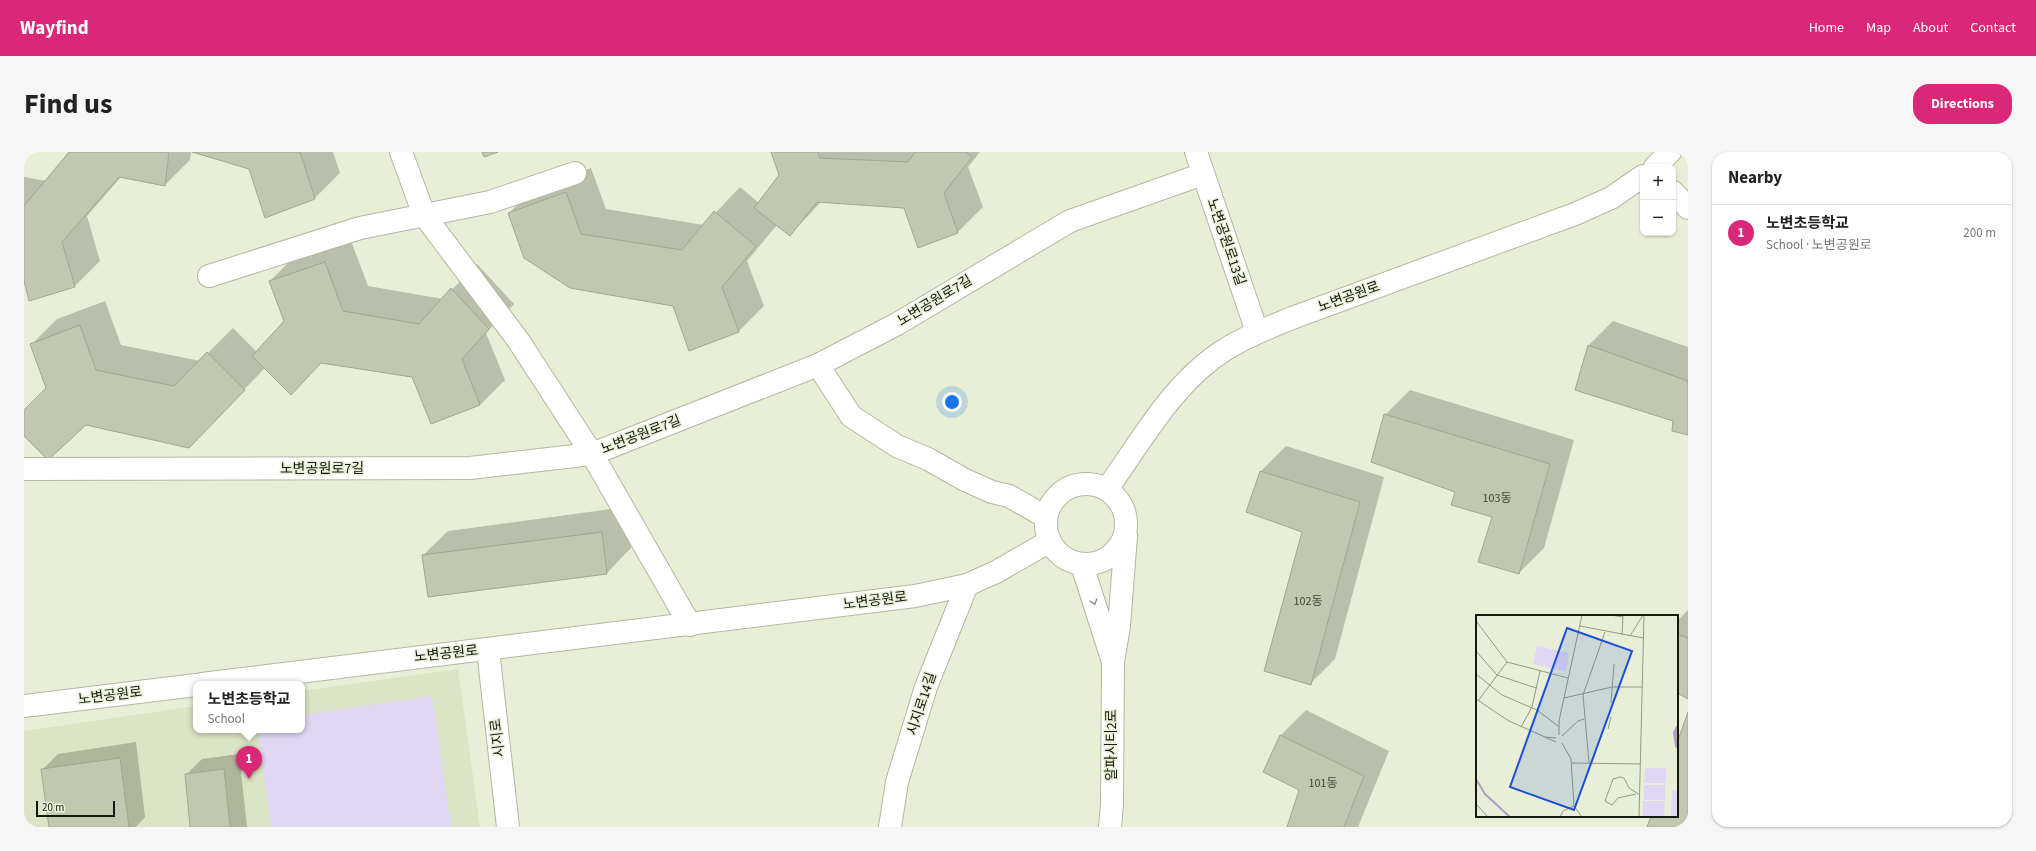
<!DOCTYPE html>
<meta charset="utf-8">
<style>
body{margin:0;font-family:"Source Sans 3","Noto Sans KR",sans-serif;background:#f6f6f6;color:#222}
.controls{position:absolute;right:12px;top:12px;display:grid;overflow:hidden;border-radius:8px;box-shadow:0 1px 3px #0004}
.controls button{width:36px;height:36px;display:grid;place-items:center;padding:0;border:0;border-bottom:1px solid #e0e0e0;background:#fff;color:#222;font:20px sans-serif}
.scale{position:absolute;left:12px;bottom:10px;width:79px;box-sizing:border-box;padding-left:4px;border:2px solid #161910;border-top:0;font-size:11px;line-height:14px;white-space:nowrap;color:#161910;-webkit-text-stroke:3px #e8efd6;paint-order:stroke}
.you{position:absolute;left:928px;top:250px;width:14px;height:14px;margin:-10px;border:3px solid #fff;border-radius:50%;background:#1a73e8;box-shadow:0 0 0 6px #1a73e833}
.badge{display:grid;place-items:center;width:26px;height:26px;border-radius:50%;background:#db2777;color:#fff;font-size:13px;font-weight:700}
.pin{position:absolute;translate:-50% -33px;filter:drop-shadow(0 1px 2px #0008)}
.pin::after{content:'';position:absolute;top:21px;width:14px;height:12px;background:inherit;clip-path:polygon(0 0,100% 0,50% 100%)}
.popup{position:absolute;left:169px;top:529px;width:112px;height:52px;box-sizing:border-box;display:grid;place-content:center;border-radius:8px;background:#fff;filter:drop-shadow(0 1px 3px #0005);font-size:13px;white-space:nowrap;color:#767676}
.popup b{font-size:15px;color:#222}
.popup::after{content:'';position:absolute;left:50%;top:100%;margin-left:-8px;border:8px solid transparent;border-top-color:#fff}
.list{margin:0;padding:0;list-style:none}
h2{display:flex;justify-content:space-between;align-items:center;height:52px;margin:0;padding:0 16px;font-size:17px}
h2 small{font-size:13px;font-weight:400;color:#767676}
.list li{display:grid;grid-template-columns:26px 1fr auto;gap:12px;align-items:center;box-sizing:border-box;height:56px;padding:0 16px;border-top:1px solid #e0e0e0}
.list b{display:block;font-size:15px;white-space:nowrap}
.list p{margin:0;font-size:13px;white-space:nowrap;color:#767676}
.list em{font-size:13px;font-style:normal;color:#767676}
.map{position:relative;flex:none;width:1664px;height:675px;overflow:hidden;border-radius:16px}
header{display:flex;align-items:center;gap:24px;box-sizing:border-box;height:56px;padding:0 20px;background:#db2777;color:#fff}
header strong{font-size:19px}
nav{display:flex;gap:22px;margin-inline-start:auto;font-size:14px}
.intro{display:flex;align-items:center;justify-content:space-between;box-sizing:border-box;height:96px;padding:0 24px}
h1{margin:0;font-size:28px}
.button{padding:10px 18px;border-radius:16px;background:#db2777;color:#fff;font-size:14px;font-weight:700}
main{display:flex;gap:24px;padding:0 24px}
aside{flex:1;background:#fff;border-radius:16px;box-shadow:0 1px 3px #0004}
.map>svg:first-child{display:block}
</style>
<header>
<strong>Wayfind</strong>
<nav><a>Home</a><a>Map</a><a>About</a><a>Contact</a></nav>
</header>
<div class="intro"><h1>Find us</h1><a class="button">Directions</a></div>
<main>
<div class="map">
<svg width="1664" height="675" viewBox="0 0 1664 675">
<rect width="100%" height="100%" fill="#e8efd6"/>
<!-- built -->
<path fill="#dbe4c4" d="M434,517l22,158h-456v-96l172,-25v24h106v-39z"/>
<!-- green -->
<path fill="#e0d7f4" d="M408,544l19,131h-180l-13,-97h44v-15z"/>
<!-- shadow -->
<g fill="#0003">
<path d="M47,0h120l-1,8 -25,25 -44,-8 -34,39 13,45 -25,25 -45,13 -6,-21v-101l23,4z"/>
<path d="M169,0h140l7,21 -25,25 -65,-30z"/>
<path d="M748,0h208l-12,15 15,40 -25,25 -39,14 -14,-39 -84,-5 -31,33 -13,-10 -30,36 17,45 -25,25 -65,-26 -165,-92 25,-25 57,-20 15,41 98,16 36,-38 19,16 22,-28z"/>
<path d="M326,86l18,48 75,13 34,-35 37,40 -28,29 19,47 -25,25 -67,-29 -92,-14 -56,6 -76,79 -104,-24 -61,11v-22l23,-24 -15,-44 25,-25 48,-18 16,44 79,16 33,-33 24,24 28,-30 -15,-41 25,-25z"/>
<path d="M1589,169l75,26v87l-100,-88z"/>
<path d="M1386,238l164,50 -30,108 -25,25 -26,-56 -37,-25 -71,-77z"/>
<path d="M1262,294l98,31 -49,182 -25,25 -7,-153 -56,-20 14,-40z"/>
<path d="M602,355l5,41 -24,25 -184,-18 25,-24z"/>
<path d="M1664,458v87l-11,-5v-71z"/>
<path d="M1282,558l83,41 -31,76h-70l12,-37 -36,-19 17,-36z"/>
<path d="M112,590l9,75 -9,10h-86l-8,-57 16,-16z"/>
<path d="M215,602l8,73h-56l-5,-52 16,-16z"/>
</g>
<!-- building -->
<g fill="#c1c8b0" stroke="#a0a790">
<path d="M45,0h100l-4,34 -46,-9 -57,65 13,45 -46,14 -5,-20v-75z"/>
<path d="M168,0h108l15,47 -50,19 -16,-49z"/>
<path d="M458,0h16l-14,5z"/>
<path d="M747,0h47l2,6 88,4 7,-10h51l6,5 -28,36 14,40 -40,15 -14,-40 -87,-6 -27,34 -36,-28 25,-33z"/>
<path d="M542,40l15,42 101,16 32,-39 42,35 -34,41 17,45 -50,19 -16,-45 -103,-18 -46,-30 -16,-45z"/>
<path d="M301,110l18,49 76,13 32,-36 38,41 -27,30 18,46 -49,19 -19,-47 -91,-14 -30,32 -39,-39 32,-35 -15,-40z"/>
<path d="M56,173l16,45 78,16 33,-34 38,38 -56,58 -103,-23 -38,35 -24,-24v-26l22,-22 -16,-44z"/>
<path d="M1564,193l100,36v54l-16,-4 1,-10 -98,-31z"/>
<path d="M1360,262l166,50 -31,110 -41,-12 14,-45 -41,-12 4,-13 -84,-30z"/>
<path d="M1236,319l100,31 -49,183 -47,-14 38,-139 -56,-20z"/>
<path d="M578,380l5,42 -179,23 -6,-42z"/>
<path d="M1653,482l11,4v61l-11,-6z"/>
<path d="M1664,560v115h-41l4,-11h26v-73z"/>
<path d="M1256,583l84,41 -20,51h-57l12,-37 -36,-18z"/>
<path d="M96,606l9,69h-80l-8,-58z"/>
<path d="M200,617l6,58h-40l-5,-53z"/>
</g>
<g fill="none" stroke-linecap="round" stroke-linejoin="round">
<!-- minor casing -->
<g stroke="#b2b9a2" stroke-width="24">
<g id="minor">
<path d="M377,0l23,63 94,125 74,114 98,171"/>
<path d="M1172,0l61,180"/>
<path d="M1649,40l15,16"/>
<path d="M185,124l151,-48 130,-26 85,-29"/>
<path d="M794,213l33,51 46,30 31,13 37,21 27,12 17,4 37,21"/>
<path d="M0,317l446,-1 122,-14 226,-89 79,-41 173,-103 133,-47"/>
<path d="M464,498l20,177"/>
<path d="M178,532l713,-88 52,-11 29,-13 54,-31"/>
<path d="M0,554l172,-21"/>
<path d="M866,675l7,-45 29,-95 41,-102"/>
</g>
</g>
<!-- tertiary casing -->
<g stroke="#b2b9a2" stroke-width="24">
<g id="tertiary">
<path d="M1631,15l15,-15"/>
<circle cx="1062" cy="372" r="40"/>
<path d="M1083,337c35,-49 67,-108 119,-140 21,-13 44,-22 66,-31l283,-104 36,-16 32,-22"/>
<path d="M1058,413l31,97 6,-36 7,-90"/>
<path d="M1086,675l2,-23 1,-142"/>
</g>
</g>
<!-- minor -->
<use href="#minor" stroke="#fff" stroke-width="22"/>
<!-- tertiary -->
<use href="#tertiary" stroke="#fff" stroke-width="22"/>
</g>
<!-- one-way arrows -->
<defs><path id="oneway-chevron" d="M-2-3.5L2.5 0L-2 3.5" fill="none" stroke-width="1.6" stroke-linecap="round" stroke-linejoin="round"/></defs>
<use stroke="#969893" href="#oneway-chevron" transform="translate(1070 450) rotate(73)"/>
<g text-anchor="middle" dominant-baseline="central" stroke-width="3" stroke-linejoin="round" paint-order="stroke">
<!-- number labels -->
<g font-size="12" fill="#414538">
<text x="1473" y="346">103동</text>
<text x="1284" y="449">102동</text>
<text x="1299" y="631">101동</text>
</g>
<!-- street labels -->
<g font-size="14" fill="#161910" stroke="#e8efd6">
<text transform="translate(1202 90) rotate(71)">노변공원로13길</text>
<text transform="translate(1325 145) rotate(-20)">노변공원로</text>
<text transform="translate(911 149) rotate(-31)">노변공원로7길</text>
<text transform="translate(617 283) rotate(-21)">노변공원로7길</text>
<text x="298" y="317">노변공원로7길</text>
<text transform="translate(851 449) rotate(-7)">노변공원로</text>
<text transform="translate(422 502) rotate(-6)">노변공원로</text>
<text transform="translate(86 544) rotate(-7)">노변공원로</text>
<text transform="translate(898 552) rotate(-72)">시지로14길</text>
<text transform="translate(474 586) rotate(-97)">시지로</text>
<text transform="translate(1088 593) rotate(-90)">알파시티2로</text>
</g>
</g>
<!-- overview -->
<g transform="translate(1452 463)">
<rect width="202" height="202" fill="#e8efd6"/>
<path d="M61,31l32,7 -3,18 -33,-7zM169,153h21v15h-22zM168,170h21v15h-21zM196,175h6v27h-7zM167,186h22l-1,15h-21z" fill="#e0d7f4"/>
<path d="M202,108v26l-3,-2 -2,-15z" fill="#aea1c5"/>
<path fill="none" stroke="#aea1c5" stroke-width="2" d="M0,164l9,15 25,23"/>
<path fill="none" stroke="#949987" stroke-width="1" d="M135,0l12,2M0,6l31,41 61,16M104,11l63,12M146,20l1,-20M154,21l13,-21M0,36l21,24 39,13M0,59l26,21 35,15 21,16M88,83l48,-11h30M0,84l33,22 36,16M2,86l29,-39M135,88l3,-39M45,112l11,-20 8,-36M132,114l3,-12M83,120v-14l23,-106M86,121l16,-15 6,-2M80,123l-11,-1 11,5M86,128l9,16 3,47 8,11M96,148l68,1M113,148l-6,-68 22,-63M160,179l-18,4 -6,7 -7,-4 8,-22 7,-2 4,1 5,10 11,7M0,189l12,13M84,202l3,-6 11,-5M163,202l5,-202"/>
<path fill="#1d4ed8" fill-opacity="0.15" stroke="#1d4ed8" stroke-width="2" d="M91,13l65,23 -58,159 -64,-23z"/>
<rect width="202" height="202" fill="none" stroke="#161910" stroke-width="2"/>
</g>
</svg>
<div class="controls">
<button>+</button>
<button>−</button>
</div>
<div class="scale">20 m</div>
<div class="you"></div>
<div class="pin badge" style="left:225px;top:627px">1</div>
<div class="popup"><b>노변초등학교</b>School</div>
</div>
<aside>
<h2>Nearby<small></small></h2>
<ul class="list">
<li><span class="badge">1</span><div><b>노변초등학교</b><p>School · 노변공원로</p></div><em>200 m</em></li>
</ul>
</aside>
</main>
